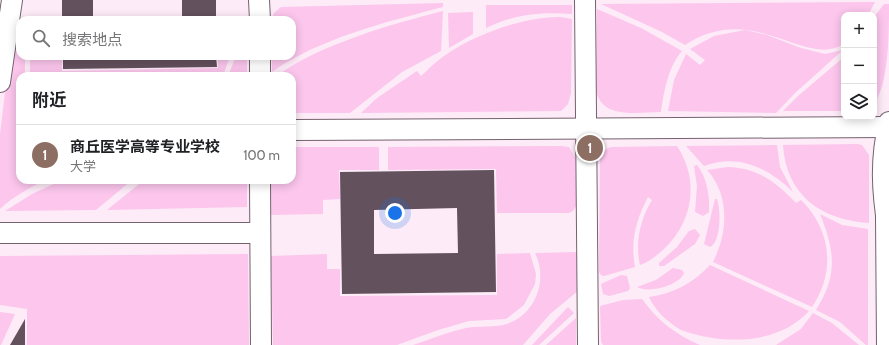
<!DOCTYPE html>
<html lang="zh">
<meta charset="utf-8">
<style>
body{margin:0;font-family:Cabin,"Noto Sans SC",sans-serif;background:#f2f2f2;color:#202124}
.controls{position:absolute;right:12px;top:12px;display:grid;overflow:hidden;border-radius:8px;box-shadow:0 2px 10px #0003}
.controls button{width:36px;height:36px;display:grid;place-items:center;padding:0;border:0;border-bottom:1px solid #e0e0e0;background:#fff;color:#202124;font:20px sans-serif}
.you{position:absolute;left:395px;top:213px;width:14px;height:14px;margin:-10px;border:3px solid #fff;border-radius:50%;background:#1a73e8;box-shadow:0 0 0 6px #1a73e833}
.badge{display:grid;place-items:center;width:26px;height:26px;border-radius:50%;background:#0b8043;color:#fff;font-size:13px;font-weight:700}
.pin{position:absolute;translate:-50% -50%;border:2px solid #fff;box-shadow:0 1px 4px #0006}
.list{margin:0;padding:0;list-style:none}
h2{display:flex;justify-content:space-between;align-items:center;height:52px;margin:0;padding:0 16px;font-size:17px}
h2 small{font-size:13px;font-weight:400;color:#757577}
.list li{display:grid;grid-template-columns:26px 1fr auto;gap:12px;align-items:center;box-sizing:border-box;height:60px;padding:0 16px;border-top:1px solid #e0e0e0}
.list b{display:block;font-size:15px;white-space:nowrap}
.list p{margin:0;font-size:13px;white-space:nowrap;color:#757577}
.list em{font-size:13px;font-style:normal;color:#757577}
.icon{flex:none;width:22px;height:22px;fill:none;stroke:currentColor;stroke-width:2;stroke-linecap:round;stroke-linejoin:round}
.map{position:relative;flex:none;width:889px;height:345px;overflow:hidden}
.search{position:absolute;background:#fff;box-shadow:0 2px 10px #0003;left:16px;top:16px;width:280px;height:44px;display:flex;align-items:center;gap:10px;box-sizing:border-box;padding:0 14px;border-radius:12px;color:#757577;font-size:15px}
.panel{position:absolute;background:#fff;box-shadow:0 2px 10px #0003;left:16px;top:72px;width:280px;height:112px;border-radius:12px}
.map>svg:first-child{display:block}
</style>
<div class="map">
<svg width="889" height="345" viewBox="0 0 889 345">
<rect width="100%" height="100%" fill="#fdebf7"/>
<!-- green -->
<g fill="#fcc6ed">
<path d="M875,2l-7,13h-24v29c-40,25 -90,-44 -159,1l-23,-13 -61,-28z"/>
<path d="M443,3v4c-57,15 -123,31 -171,65v-16h20v-36h-21l3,-7 7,-6z"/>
<path d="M884,4h5c0,27 0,79 -15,100v-87z"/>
<path d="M486,5h86v9c-31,-2 -57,0 -86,14z"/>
<path d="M597,9l44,19 41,23c-14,16 -18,40 -21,61 -23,0 -61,8 -65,-23z"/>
<path d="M443,11l-2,40 -39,21 -52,41h-58v-37h-15c41,-31 115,-52 166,-65z"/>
<path d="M473,12v22l-24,14 -1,-35z"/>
<path d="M560,17l12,2 -1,74 -3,11 -7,7 -200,2 16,-15 40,-27 4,5c5,-4 9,-9 14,-13 31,-26 85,-46 125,-46z"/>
<path d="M20,29v27h5v20h-5v104h26c-17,8 -32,16 -46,29v-75l12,-98z"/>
<path d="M745,30l22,5 34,13 24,6 18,-4 -48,43 -19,20 -108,-2 6,-31 12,-26 14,11 5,-5 -15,-11 24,-13z"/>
<path d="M30,56h32v15l156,-3v-12h12l-7,20h-193z"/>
<path d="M236,56h11v20h-19z"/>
<path d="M844,57v54h-61l15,-15z"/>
<path d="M857,144l5,1 7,10v68c-48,-3 -83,-28 -86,-78z"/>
<path d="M777,145l3,22 13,25c-24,-24 -55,-39 -89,-26l-18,-20z"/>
<path d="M561,146l8,1 7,12 1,46 -4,6 -4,2h-72l-1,-44 -108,1v-23z"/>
<path d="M677,146c23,35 16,76 -14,104 -7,6 -14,12 -23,15 -5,-23 0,-45 12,-65l-4,-3c-12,23 -18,44 -13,70l-31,9c-6,-1 -5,-6 -5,-11l1,-109 3,-5 8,-4z"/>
<path d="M292,147h87v23h-40l1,29 -17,1v14l-53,1 -1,-35h23z"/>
<path d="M697,165c10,13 13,31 12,47l-6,4 -8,-4 2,-26 -3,-20z"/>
<path d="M728,167c30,1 48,15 68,36l5,-3c30,29 35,72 11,107l-99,-45c15,-29 17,-67 -6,-92z"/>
<path d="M62,180h70l-36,30 -91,1 27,-17z"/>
<path d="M144,180h103v27l-140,3z"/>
<path d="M715,199h2c4,11 4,43 -7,48l-6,-3z"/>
<path d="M820,214l22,11 26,4v116h-2l-26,-23 -24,-12c22,-35 19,-59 4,-96z"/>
<path d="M695,229l5,6 -5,9 -31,22h-5v-3l18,-16 12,-16z"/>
<path d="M578,252v39l-28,23 -27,31h-110c18,-6 35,-13 53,-17 10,-2 20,-1 30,-2 36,-3 54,-43 39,-73z"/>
<path d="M530,253l6,21 -1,10 -11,21 -18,14 -37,2 -31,9 -41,15h-124l-2,-89 56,-2v15h13v27l157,-1v-41z"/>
<path d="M248,254l1,91h-222v-36l-27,-4v-49z"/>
<path d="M710,265l99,46c-31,34 -86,34 -128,19 -13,-8 -25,-18 -32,-33 24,-3 44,-14 61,-32z"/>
<path d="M673,268l9,2 2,3c-4,12 -36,21 -47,14l19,-7z"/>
<path d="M621,275l6,1 3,12 -2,3 -19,5 -6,-2 -2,-10z"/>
<path d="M642,299c15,21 34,36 58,46h-97l-2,-4 -1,-35 23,-6z"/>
<path d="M568,307l6,6 -35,32h-7z"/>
<path d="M0,312l15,2 -14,31h-1z"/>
<path d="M813,313l19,10 27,22h-83l25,-16z"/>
<path d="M576,318v27h-30z"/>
</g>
<!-- building -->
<g fill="#63515d" fill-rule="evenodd">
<rect x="62" y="0" width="31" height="20"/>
<rect x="182" y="0" width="34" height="20"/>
<path d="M63,56h153l1,11 -154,2z"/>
<path d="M494,170l2,122 -154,2 -2,-122zM457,208l1,45 -84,1v-44z"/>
<path d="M25,319v26h-15z"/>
</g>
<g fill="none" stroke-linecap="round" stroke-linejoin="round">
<!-- minor casing -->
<g stroke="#74626e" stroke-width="22">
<g id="minor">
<path d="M259,0l1,20"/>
<path d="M585,0l3,345"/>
<path d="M260,56v20"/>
<path d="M0,82l12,-82"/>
<path d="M292,130l596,-3"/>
<path d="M260,180l1,165"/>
<path d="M886,217l1,128"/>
<path d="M888,229c-6,-38 -8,-69 1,-107"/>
<path d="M0,233h260"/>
</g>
</g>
<!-- minor -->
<use href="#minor" stroke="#fff" stroke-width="20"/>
</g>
</svg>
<div class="controls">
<button>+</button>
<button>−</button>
<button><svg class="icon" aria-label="layers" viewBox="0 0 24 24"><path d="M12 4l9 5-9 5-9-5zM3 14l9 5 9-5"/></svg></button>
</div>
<div class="you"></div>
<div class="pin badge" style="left:590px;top:148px;background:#8d6e63">1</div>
<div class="search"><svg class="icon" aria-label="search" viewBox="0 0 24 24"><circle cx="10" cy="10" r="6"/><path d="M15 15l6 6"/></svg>搜索地点</div>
<section class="panel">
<h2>附近<small></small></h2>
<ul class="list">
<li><span class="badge" style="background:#8d6e63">1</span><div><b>商丘医学高等专业学校</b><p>大学</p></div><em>100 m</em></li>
</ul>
</section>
</div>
